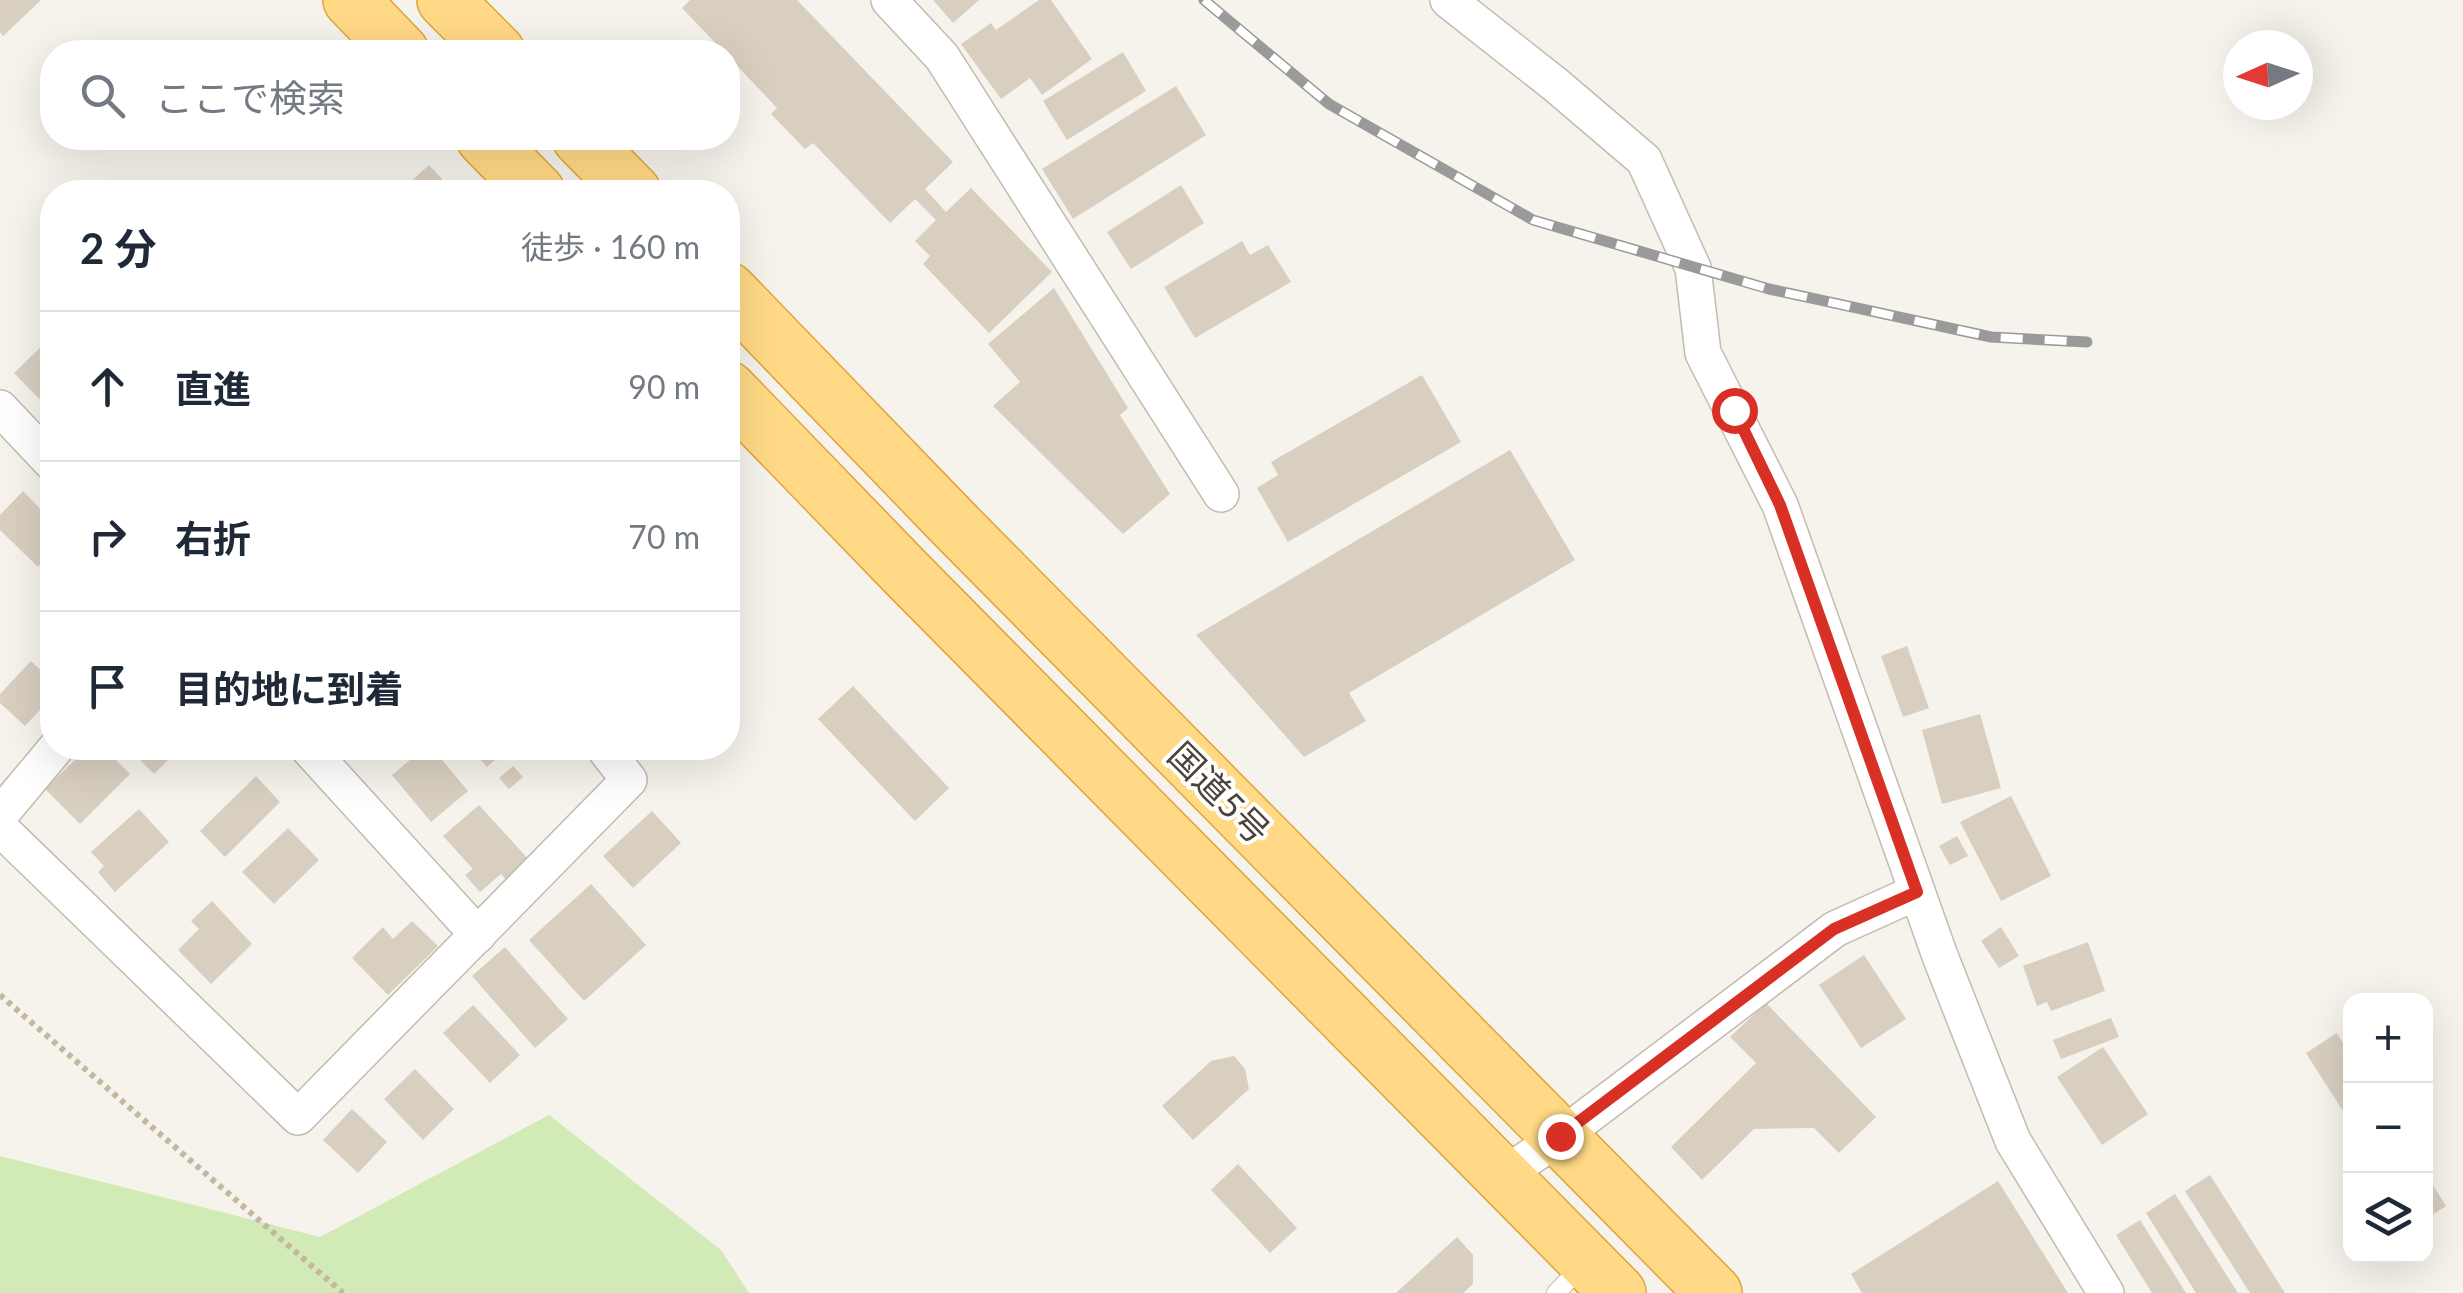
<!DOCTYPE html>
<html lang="ja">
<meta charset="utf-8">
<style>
body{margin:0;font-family:Lato,"Noto Sans JP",sans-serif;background:#f2f2f3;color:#1f2937}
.controls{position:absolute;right:30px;bottom:30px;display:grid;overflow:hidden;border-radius:20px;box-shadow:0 10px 40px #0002}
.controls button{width:90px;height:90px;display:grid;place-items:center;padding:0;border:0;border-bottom:2px solid #e0e1e3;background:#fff;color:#1f2937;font:50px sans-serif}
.compass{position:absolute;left:2223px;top:30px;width:90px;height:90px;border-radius:50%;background:#fff;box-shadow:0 10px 40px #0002;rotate:267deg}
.stop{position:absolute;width:30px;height:30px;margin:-22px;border:8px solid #d93025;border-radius:50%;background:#fff}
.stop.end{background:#d93025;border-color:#fff;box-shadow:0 2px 10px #0008}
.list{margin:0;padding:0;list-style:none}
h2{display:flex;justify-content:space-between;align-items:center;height:130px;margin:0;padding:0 40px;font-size:42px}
h2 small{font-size:32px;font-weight:400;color:#747a83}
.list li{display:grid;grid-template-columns:65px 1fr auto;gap:30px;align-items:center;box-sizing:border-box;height:150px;padding:0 40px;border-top:2px solid #e0e1e3}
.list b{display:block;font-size:38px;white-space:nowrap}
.list em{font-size:32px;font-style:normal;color:#747a83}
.icon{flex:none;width:55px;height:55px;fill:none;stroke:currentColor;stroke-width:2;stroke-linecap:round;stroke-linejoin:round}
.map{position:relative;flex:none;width:2463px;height:1293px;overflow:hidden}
.search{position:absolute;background:#fff;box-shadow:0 10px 40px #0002;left:40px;top:40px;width:700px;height:110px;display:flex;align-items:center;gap:25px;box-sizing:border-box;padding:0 35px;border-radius:40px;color:#747a83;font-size:38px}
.panel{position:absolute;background:#fff;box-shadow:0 10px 40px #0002;left:40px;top:180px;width:700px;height:580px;border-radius:40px}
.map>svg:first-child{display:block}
</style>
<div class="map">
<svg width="2463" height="1293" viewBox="0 0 2463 1293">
<rect width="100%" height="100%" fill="#f6f3ec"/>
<!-- green -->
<path fill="#d2eab5" d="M549,1115l172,135 28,43h-749v-137l320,81z"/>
<!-- building -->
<g fill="#d8cfc1">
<path d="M0,0h41l-38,36 -3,-4z"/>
<path d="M690,0h107l156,162 -28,27 21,23 25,-24 81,84 -63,61 -66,-69 7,-8 -15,-15 21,-21 -21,-21 -25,24 -77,-80 -8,6 -34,-35 6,-6 -49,-52v-4h-4l-42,-44z"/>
<path d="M933,0h46l-26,23z"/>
<path d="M1039,0h12l41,59 -50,36 -12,-17 -29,21 -40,-55 30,-21 5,7z"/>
<path d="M1123,52l23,39 -79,49 -24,-39z"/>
<path d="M1176,86l30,49 -133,84 -31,-50z"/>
<path d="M429,165l25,27h-55z"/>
<path d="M1181,185l23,38 -73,46 -24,-37z"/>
<path d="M1242,241l8,14 18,-10 23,37 -96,56 -31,-51z"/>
<path d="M1054,288l74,120 -8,7 50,79 -47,40 -130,-128 27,-24 -32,-38z"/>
<path d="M48,340l4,5v67l-38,-39z"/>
<path d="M1422,375l39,67 -173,100 -31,-54 21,-13 -7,-13z"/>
<path d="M1510,450l65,110 -226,133 17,28 -62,36 -108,-122z"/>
<path d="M23,491l29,30v30l-14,16 -38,-37v-15z"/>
<path d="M1907,646l22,62 -26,9 -22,-61z"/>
<path d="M31,661l21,20v16l-27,29 -25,-23v-9z"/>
<path d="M853,686l96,102 -34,33 -97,-102z"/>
<path d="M1980,714l21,74 -59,16 -20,-74z"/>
<path d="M87,748h17l26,26 -50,50 -35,-35z"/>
<path d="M142,748h38l-26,26 -19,-19z"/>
<path d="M424,748h8l36,43 -37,31 -39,-47z"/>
<path d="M470,748h39l-22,19z"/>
<path d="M513,766l10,11 -14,12 -10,-11z"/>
<path d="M256,776l24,26 -55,55 -25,-26z"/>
<path d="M2011,796l40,80 -50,25 -41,-79z"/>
<path d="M479,805l52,57 -23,20 -7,-8 -21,18 -15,-17 8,-6 -30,-33z"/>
<path d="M139,809l30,33 -54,50 -17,-20 6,-6 -13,-14z"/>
<path d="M652,811l29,32 -48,45 -30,-32z"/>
<path d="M288,828l31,32 -45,44 -32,-32z"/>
<path d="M1957,836l11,20 -18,9 -11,-19z"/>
<path d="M591,884l55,61 -62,56 -55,-61z"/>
<path d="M212,901l40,43 -41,40 -33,-34 21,-21 -8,-8z"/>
<path d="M412,921l26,25 -50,49 -36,-37 31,-31 10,12z"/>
<path d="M2001,927l18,29 -20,12 -18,-27z"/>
<path d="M2088,942l17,49 -54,20 -4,-9 -10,4 -14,-40z"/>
<path d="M505,947l63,72 -33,29 -63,-72z"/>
<path d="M1864,955l42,64 -45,29 -42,-63z"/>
<path d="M1766,1003l110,114 -37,36 -25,-25 -60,1 -52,51 -31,-33 85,-84 -26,-26z"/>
<path d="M473,1005l47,50 -30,28 -47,-50z"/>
<path d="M2111,1018l8,19 -58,22 -8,-19z"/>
<path d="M2337,1033l13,22v67l-44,-69z"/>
<path d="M2103,1047l45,67 -46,31 -45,-68z"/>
<path d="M1234,1056l11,13 4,20 -56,51 -31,-34 49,-45z"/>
<path d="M415,1069l39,40 -31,31 -39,-41z"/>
<path d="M352,1109l35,33 -29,31 -35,-33z"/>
<path d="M1238,1164l59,64 -27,25 -59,-63z"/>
<path d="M2426,1174l20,32 -20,13z"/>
<path d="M2210,1175l75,118h-35l-65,-102z"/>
<path d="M1998,1181l70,112h-206l-11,-19z"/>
<path d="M2175,1194l63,99h-42l-50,-80z"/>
<path d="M2140,1220l46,73h-34l-36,-58z"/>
<path d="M1457,1237l16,18v29l-10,9h-67z"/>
</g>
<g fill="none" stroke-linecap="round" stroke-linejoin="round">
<!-- service casing -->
<g stroke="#c2bbae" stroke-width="20">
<path id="service" d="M1556,1293l27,-28"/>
</g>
<!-- minor casing -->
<g stroke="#c2bbae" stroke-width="38">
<g id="minor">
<path d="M889,0l53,57 279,437"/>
<path d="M1448,0l108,85 88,75 49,108 10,85 77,152 160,451 73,185 93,152"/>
<path d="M0,408l52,55"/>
<path d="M308,748l170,187"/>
<path d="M0,815l56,-67"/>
<path d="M0,828l298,289 331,-337 -25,-32"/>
<path d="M1502,1176l58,-39 275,-208 82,-37"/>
</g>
</g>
<!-- trunk casing -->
<g stroke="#e0a43c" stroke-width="58">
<g id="trunk">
<path d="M351,0l50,52"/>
<path d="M445,0l52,52"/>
<path d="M484,138l53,54"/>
<path d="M580,138l53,54"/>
<path d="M728,290l227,235 759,768"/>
<path d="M728,389l178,184 712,720"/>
</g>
</g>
<!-- path -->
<path stroke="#c4b79f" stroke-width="6" stroke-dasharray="5 5" stroke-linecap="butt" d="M0,995l343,298"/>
<!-- service -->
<use href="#service" stroke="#fff" stroke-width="18"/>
<!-- minor -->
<use href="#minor" stroke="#fff" stroke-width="35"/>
<!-- trunk -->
<use href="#trunk" stroke="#ffd985" stroke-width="55"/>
<!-- rail casing -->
<g stroke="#9a9a9a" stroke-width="11">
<path id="rail" d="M1204,0l125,104 204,116 236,69 222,48 96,5"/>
</g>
<!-- rail -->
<use href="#rail" stroke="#fff" stroke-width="8" stroke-dasharray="22" stroke-linecap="butt"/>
</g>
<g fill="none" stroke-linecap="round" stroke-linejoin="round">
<!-- route -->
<path stroke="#d93025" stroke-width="12" d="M1560,1136l274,-207 83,-37 -137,-387 -46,-95"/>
</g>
<g text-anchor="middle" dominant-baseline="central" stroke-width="8" stroke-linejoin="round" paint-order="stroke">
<!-- street labels -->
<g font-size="35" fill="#4b4439" stroke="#fff">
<text transform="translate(1220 792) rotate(45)">国道5号</text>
</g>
</g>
</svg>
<div class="controls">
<button>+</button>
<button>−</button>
<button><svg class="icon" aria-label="layers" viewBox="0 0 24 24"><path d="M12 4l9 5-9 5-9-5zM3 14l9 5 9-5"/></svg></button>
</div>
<svg class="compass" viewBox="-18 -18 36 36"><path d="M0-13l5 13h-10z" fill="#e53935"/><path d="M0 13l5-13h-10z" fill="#747a83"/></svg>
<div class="stop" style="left:1734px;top:410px"></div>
<div class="stop end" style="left:1560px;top:1136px"></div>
<div class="search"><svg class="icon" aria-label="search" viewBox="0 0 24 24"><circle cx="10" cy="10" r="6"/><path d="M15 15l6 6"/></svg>ここで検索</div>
<section class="panel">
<h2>2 分<small>徒歩 · 160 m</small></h2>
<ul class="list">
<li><svg class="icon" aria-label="ahead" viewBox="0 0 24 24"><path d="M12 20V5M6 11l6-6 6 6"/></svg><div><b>直進</b></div><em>90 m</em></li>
<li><svg class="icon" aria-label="right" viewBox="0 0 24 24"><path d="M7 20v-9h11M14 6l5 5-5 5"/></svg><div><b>右折</b></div><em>70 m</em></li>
<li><svg class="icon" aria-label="arrive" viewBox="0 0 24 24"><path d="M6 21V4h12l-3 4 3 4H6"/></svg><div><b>目的地に到着</b></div></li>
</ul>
</section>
</div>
